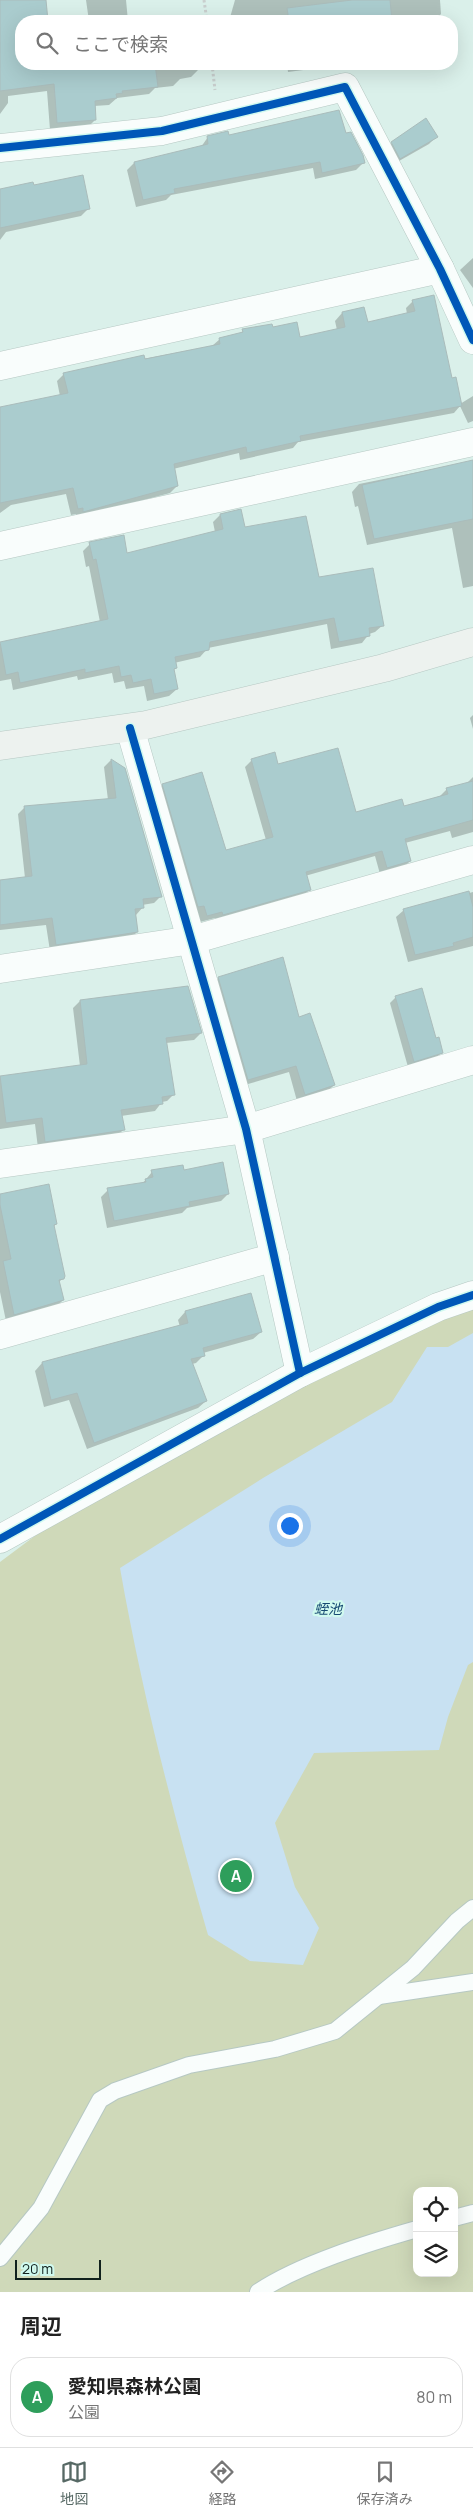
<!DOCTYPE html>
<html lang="ja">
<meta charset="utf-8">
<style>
body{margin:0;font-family:Manrope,"Noto Sans JP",sans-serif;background:#f2f2f2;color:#222}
.controls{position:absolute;right:15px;bottom:15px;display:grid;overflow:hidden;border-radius:10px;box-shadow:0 5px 20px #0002}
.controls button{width:45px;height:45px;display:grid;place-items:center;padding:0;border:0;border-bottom:1px solid #e0e0e0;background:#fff;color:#222;font:25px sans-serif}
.scale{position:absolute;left:15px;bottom:12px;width:86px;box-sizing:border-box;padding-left:5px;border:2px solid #11211d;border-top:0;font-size:14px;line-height:18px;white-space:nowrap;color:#11211d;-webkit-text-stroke:4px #d0faef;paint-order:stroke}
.you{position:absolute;left:289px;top:1525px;width:18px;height:18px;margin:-12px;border:4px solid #fff;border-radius:50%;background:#1a73e8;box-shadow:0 0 0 8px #1a73e833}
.badge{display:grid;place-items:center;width:32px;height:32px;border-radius:50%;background:#576965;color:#fff;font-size:16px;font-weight:700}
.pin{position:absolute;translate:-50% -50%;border:2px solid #fff;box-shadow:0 1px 5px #0006}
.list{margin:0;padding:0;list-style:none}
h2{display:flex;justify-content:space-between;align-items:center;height:65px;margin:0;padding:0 20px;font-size:21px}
h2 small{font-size:16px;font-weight:400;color:#767676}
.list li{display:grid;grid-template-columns:32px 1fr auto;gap:15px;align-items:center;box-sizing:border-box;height:80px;margin:0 10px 10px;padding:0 10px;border:1px solid #e0e0e0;border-radius:20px}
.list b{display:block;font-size:19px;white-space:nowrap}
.list p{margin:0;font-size:16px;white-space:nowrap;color:#767676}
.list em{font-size:16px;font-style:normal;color:#767676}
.icon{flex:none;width:28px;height:28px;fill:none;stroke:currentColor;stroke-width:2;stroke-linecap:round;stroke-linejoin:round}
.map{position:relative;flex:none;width:473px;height:2292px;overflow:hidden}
.search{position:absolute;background:#fff;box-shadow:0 5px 20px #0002;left:15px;right:15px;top:15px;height:55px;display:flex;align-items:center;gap:12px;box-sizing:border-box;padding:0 18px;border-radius:20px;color:#767676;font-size:19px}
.sheet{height:155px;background:#fff}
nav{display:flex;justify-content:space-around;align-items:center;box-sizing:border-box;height:70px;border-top:1px solid #e0e0e0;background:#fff;font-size:14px;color:#767676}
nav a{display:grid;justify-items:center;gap:2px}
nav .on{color:#576965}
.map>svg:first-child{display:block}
</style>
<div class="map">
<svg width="473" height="2292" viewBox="0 0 473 2292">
<rect width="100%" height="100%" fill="#daf0ea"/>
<!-- green -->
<path fill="#cfd9b9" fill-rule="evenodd" d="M473,1304v988h-473v-730l83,-62 219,-117zM417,2191h37v82h-37z"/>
<!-- water -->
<path fill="#c8e1f2" d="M473,1333v329l-5,3 -20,52 -9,33 -125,3 -39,70 20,64 24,41 -16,37 -53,-4 -42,-26c-35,-122 -66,-242 -88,-367l143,-90 129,-76 35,-55h21z"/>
<!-- shadow -->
<g fill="#0003">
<path d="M0,0h44l3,21h-26v43h177v6l-7,7 -11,2 -7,7 -18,2 -6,6 -32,4 -8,7 -15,1 1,14 -7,7 -38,3 -3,-39 -39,5v7l-8,11z"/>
<path d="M86,0h40l2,21h-39z"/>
<path d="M235,0h205l1,14 -7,7h-205z"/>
<path d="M287,64h29l-5,5 -23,3z"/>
<path d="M228,136l135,27 -7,7 -41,9 -2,-11 -142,27 -5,5 -30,7 -9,-37 7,-7 67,-16 7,-10z"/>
<path d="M436,137l-7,7 -37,21 -8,-14 8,-8z"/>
<path d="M33,187l56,21 -8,8 -75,16 -6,8v-50z"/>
<path d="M473,258v30l-13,-18z"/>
<path d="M413,301l47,103 13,-8v25l-5,2 -8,-17 -6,7 -156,29 -5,6 -53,12 -1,-7 -66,16 4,17 -7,7 -94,25v-4l-5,1 -5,-21 -55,11 -11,8v-105l60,-12 -3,-15 7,-7 148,-28 8,-7 19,-4 4,-4 29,-2 27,10 38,-9 -2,-9 7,-8 22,-4 3,15 40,-10 -1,-6z"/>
<path d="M473,461v125l-10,2 -11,-60 -85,17 -9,-39 -3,1 -3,-15 7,-8z"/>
<path d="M220,515l24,13 139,97 -8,7 -6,2 -7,9 -31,6 -4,-25 -119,24 -8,9 -26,6 2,5 -3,2 4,19 -8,7 -22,5 -3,-15 -18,3 -2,-8 -10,2 -2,-10 -34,7 -1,-4 -64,14 -2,-11 -11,2v-37l100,-22 -11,-56 -3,1 -3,-16 7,-7 36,11 89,-23 -2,-10z"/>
<path d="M473,715v14l-3,-11z"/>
<path d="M111,760l13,9 37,127 -7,7 -12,2 1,2 -7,8 1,17 -7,7 -80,12 -4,-26 -46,5v-50l25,-2 -7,-64 7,-7 83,-7 -4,-33z"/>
<path d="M252,760l25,6 78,47 48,-5 37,-12 7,-7 20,-6 6,-6v55l-21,6 -2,-7 -45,12 5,18 -7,7 -23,6 -5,-18 -70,20 4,14 -6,6 -87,25 -1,-3 -15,4 -44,-130 7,-7 62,66 41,-11 -21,-73z"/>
<path d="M473,892v54l-65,16 -12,-45 8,-7z"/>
<path d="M219,978l79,40 36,67 -7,7 -30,9 -8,-29 -48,14 -29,-101z"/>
<path d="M187,987l14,46 -7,7 -28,3 8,51 -7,7 -5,1 -7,9 -34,5 2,14 -7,7 -78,11 -3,-24 -35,5v-52l80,-11 -7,-58 7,-7z"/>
<path d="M396,997l39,42 7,13 -6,6 -28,9 -18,-64z"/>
<path d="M183,1171l45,23 -7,7 -34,7 -5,5 -75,15 -6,-31 7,-7 34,-6 10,-12z"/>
<path d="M0,1198l56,26 -3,3 10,51 -4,4 4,18 -7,7 -50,14 -6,-29z"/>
<path d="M250,1294l11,38 -8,7 -50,14 1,2 -8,8 -4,1 14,37 -8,7 -111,41 -18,-49 -25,7 -9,-36 7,-8 138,-36 -2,-7 7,-8z"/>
</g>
<!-- building -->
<g fill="#aaccce" stroke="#aabcbb">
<path d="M0,0h46l2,21h-27v43h134l3,23 -36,4 1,2 -7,1 1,4 -22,3 1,19 -39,3 -3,-39 -54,7z"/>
<path d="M352,0h38l2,21h-55l-3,-6 1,6h-46l-2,-13z"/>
<path d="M339,110l7,23 5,-1 12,23 2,8 -43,10 -2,-11 -146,27 1,4 -32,7 -9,-38 74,-18 -1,-8 21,-5 1,4z"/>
<path d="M426,118l12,19 -38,22 -9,-17z"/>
<path d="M83,175l7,34 -90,19v-39l33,-7 1,3z"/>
<path d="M434,295l18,83 4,-1 6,29 -162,30 1,5 -54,12 -1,-6 -72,17 4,22 -95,26v-4l-5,1 -5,-21 -73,15v-96l68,-14 -5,-20 81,-18 1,4 75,-15 -1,-6 24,-6 -1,-3 30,-5 1,3 24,-5 3,15 45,-10 -3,-15 22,-5 4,15 47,-11 -3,-11z"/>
<path d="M473,460v59l-99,20 -12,-54z"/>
<path d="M241,509l4,18 61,-11 13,61 54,-9 11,58 -15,2 1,8 -31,6 -5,-24 -124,24 -1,8 -34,7 2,11 -3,1 4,20 -24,5 -3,-15 -18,4 -2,-8 -10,2 -2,-11 -34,7v-4l-65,14 -2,-11 -12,3 -6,-33 108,-23 -12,-60 -3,1 -4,-18 35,-7 3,18 96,-24 -3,-15z"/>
<path d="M338,748l18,64 46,-13 2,7 44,-12 -2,-6 27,-7v39l-68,19 6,22 -24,7 -5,-17 -76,21 5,18 -88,25 -1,-3 -15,4 -3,-10 -6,1 -36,-123 40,-12 24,78 47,-13 -22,-78 24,-7 3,12z"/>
<path d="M111,759l14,9 37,129 -19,2 1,9 -9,1 3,23 -82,13 -4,-27 -52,7v-45l32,-4 -8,-70 92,-8z"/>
<path d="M469,891l4,16v30l-20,6 1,3 -39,9 -12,-46z"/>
<path d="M283,957l16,60 11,-4 25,72 -30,10 -9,-29 -48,14 -30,-103z"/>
<path d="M188,986l14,47 -36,5 9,57 -13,2 1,7 -42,6 4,20 -80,12 -3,-24 -36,5 -6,-47 87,-12 -7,-64z"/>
<path d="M422,988l14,50 3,-1 4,16 -29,9 -19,-66z"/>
<path d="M223,1162l6,32 -40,8 1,4 -76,15 -7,-33 39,-6 -1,-3 8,-2 -2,-7 32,-5 1,5z"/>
<path d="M49,1184l8,40 -3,1 11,51 -1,3 -5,1 5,20 -50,15 -11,-54 8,-2 -11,-54v-11z"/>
<path d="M251,1293l11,39 -59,16 2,8 -14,3 16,42 -113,42 -17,-50 -26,7 -9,-38 146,-39 -3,-12z"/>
</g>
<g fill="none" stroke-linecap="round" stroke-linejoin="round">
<!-- lane casing -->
<g stroke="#b6c8c3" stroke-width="18">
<g id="lane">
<path d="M379,1996l94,-14"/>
<path d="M454,2218l19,-5"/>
<path d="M0,2258l41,-50 59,-108 15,-9 74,-26 86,-16 60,-18 78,-63 44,-47 16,-13"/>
<path d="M258,2292c42,-28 110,-49 159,-63"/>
</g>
</g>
<!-- street casing -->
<g stroke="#b6c8c3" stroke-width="29">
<g id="street">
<path d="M0,148l162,-17 183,-44 95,182 33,71"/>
<path d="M0,366l440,-97"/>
<path d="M0,546l473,-104"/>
<path d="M130,728l116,401 54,244"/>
<path d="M0,969l192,-29 281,-80"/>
<path d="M0,1164l246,-35 227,-69"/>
<path d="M0,1335l275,-78"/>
<path d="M0,1539l300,-166 138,-66 35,-12"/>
</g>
</g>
<!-- secondary casing -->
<g stroke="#b6c8c3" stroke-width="29">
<path id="secondary" d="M0,746l146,-21 238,-57 89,-26"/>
</g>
<!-- path -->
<g stroke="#c9cfce" stroke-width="3" stroke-dasharray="2.5 2.5" stroke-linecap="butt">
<path d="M204,0l3,21"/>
<path d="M212,64l3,26"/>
</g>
<!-- lane -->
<use href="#lane" stroke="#f9fdfc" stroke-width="16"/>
<!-- street -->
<use href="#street" stroke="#f9fdfc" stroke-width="28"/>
<!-- secondary -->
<use href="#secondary" stroke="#edf2ef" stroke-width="28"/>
<!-- cycleway casing -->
<g stroke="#d0faef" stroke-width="11">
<g id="cycleway">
<path d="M0,148l162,-17 183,-44 95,182 33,71"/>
<path d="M130,728l116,401 54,244"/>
<path d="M0,1539l300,-166 138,-66 35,-12"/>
</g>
</g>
<!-- cycleway -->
<use href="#cycleway" stroke="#0057b8" stroke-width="8"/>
</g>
<g text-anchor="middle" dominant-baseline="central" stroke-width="4.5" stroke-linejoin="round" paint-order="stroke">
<!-- water labels -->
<g font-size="14" font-style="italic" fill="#174b73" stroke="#d0faef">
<text x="328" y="1608">蛭池</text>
</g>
</g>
</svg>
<div class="controls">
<button><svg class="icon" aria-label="locate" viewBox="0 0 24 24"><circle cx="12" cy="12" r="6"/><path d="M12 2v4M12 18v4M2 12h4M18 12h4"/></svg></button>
<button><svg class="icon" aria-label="layers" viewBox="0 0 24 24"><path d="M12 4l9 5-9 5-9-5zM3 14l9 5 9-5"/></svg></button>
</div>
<div class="scale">20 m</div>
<div class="you"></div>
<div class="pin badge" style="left:236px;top:1876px;background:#2e9e5b">A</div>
<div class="search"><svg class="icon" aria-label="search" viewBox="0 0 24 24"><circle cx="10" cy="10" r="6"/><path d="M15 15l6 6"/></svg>ここで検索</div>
</div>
<section class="sheet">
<h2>周辺<small></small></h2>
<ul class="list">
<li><span class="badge" style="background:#2e9e5b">A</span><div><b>愛知県森林公園</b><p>公園</p></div><em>80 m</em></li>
</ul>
</section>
<nav>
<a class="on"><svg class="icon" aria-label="map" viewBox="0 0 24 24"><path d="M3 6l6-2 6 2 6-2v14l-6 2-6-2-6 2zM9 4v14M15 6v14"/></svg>地図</a>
<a><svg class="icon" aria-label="directions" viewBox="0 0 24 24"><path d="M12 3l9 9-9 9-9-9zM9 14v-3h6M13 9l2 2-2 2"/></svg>経路</a>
<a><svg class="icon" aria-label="saved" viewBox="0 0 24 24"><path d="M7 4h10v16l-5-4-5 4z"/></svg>保存済み</a>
</nav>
